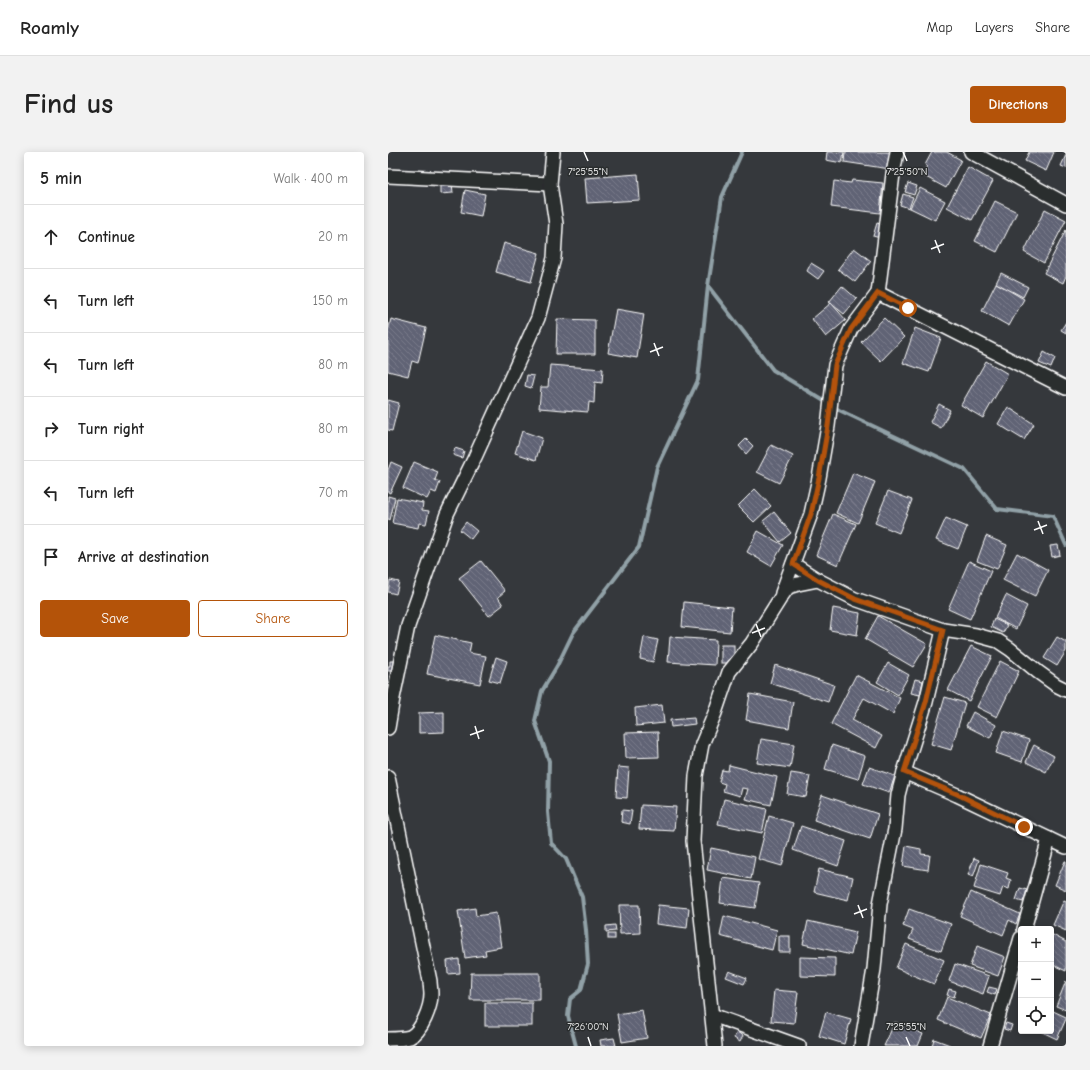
<!DOCTYPE html>
<meta charset="utf-8">
<style>
body{margin:0;font-family:"Comic Neue",sans-serif;background:#f2f2f2;color:#222}
.controls{position:absolute;right:12px;bottom:12px;display:grid;overflow:hidden;border-radius:4px;box-shadow:0 2px 10px #0003}
.controls button{width:36px;height:36px;display:grid;place-items:center;padding:0;border:0;border-bottom:1px solid #e0e0e0;background:#fff;color:#222;font:20px sans-serif}
.stop{position:absolute;width:12px;height:12px;margin:-9px;border:3px solid #b45309;border-radius:50%;background:#fff}
.stop.end{background:#b45309;border-color:#fff;box-shadow:0 1px 4px #0008}
.list{margin:0;padding:0;list-style:none}
h2{display:flex;justify-content:space-between;align-items:center;height:52px;margin:0;padding:0 16px;font-size:17px}
h2 small{font-size:13px;font-weight:400;color:#767676}
.list li{display:grid;grid-template-columns:26px 1fr auto;gap:12px;align-items:center;box-sizing:border-box;height:64px;padding:0 16px;border-top:1px solid #e0e0e0}
.list b{display:block;font-size:15px;white-space:nowrap}
.list em{font-size:13px;font-style:normal;color:#767676}
.actions{display:flex;gap:8px;padding:12px 16px}
.actions a{flex:1;padding:9px 0;border:1px solid #b45309;border-radius:4px;text-align:center;font-size:14px;color:#b45309}
.actions .main{background:#b45309;color:#fff}
.icon{flex:none;width:22px;height:22px;fill:none;stroke:currentColor;stroke-width:2;stroke-linecap:round;stroke-linejoin:round}
.map{position:relative;flex:none;width:678px;height:894px;overflow:hidden;border-radius:4px}
header{display:flex;align-items:center;gap:24px;box-sizing:border-box;height:56px;padding:0 20px;background:#fff;border-bottom:1px solid #e0e0e0}
header strong{font-size:19px}
nav{display:flex;gap:22px;margin-inline-start:auto;font-size:14px}
.intro{display:flex;align-items:center;justify-content:space-between;box-sizing:border-box;height:96px;padding:0 24px}
h1{margin:0;font-size:28px}
.button{padding:10px 18px;border-radius:4px;background:#b45309;color:#fff;font-size:14px;font-weight:700}
main{display:flex;gap:24px;padding:0 24px}
aside{flex:1;background:#fff;border-radius:4px;box-shadow:0 2px 10px #0003}
.map>svg:first-child{display:block}
</style>
<header>
<strong>Roamly</strong>
<nav><a>Map</a><a>Layers</a><a>Share</a></nav>
</header>
<div class="intro"><h1>Find us</h1><a class="button">Directions</a></div>
<main>
<aside>
<h2>5 min<small>Walk · 400 m</small></h2>
<ul class="list">
<li><svg class="icon" aria-label="ahead" viewBox="0 0 24 24"><path d="M12 20V5M6 11l6-6 6 6"/></svg><div><b>Continue</b></div><em>20 m</em></li>
<li><svg class="icon" aria-label="left" viewBox="0 0 24 24"><path d="M17 20v-9H6M10 6l-5 5 5 5"/></svg><div><b>Turn left</b></div><em>150 m</em></li>
<li><svg class="icon" aria-label="left" viewBox="0 0 24 24"><path d="M17 20v-9H6M10 6l-5 5 5 5"/></svg><div><b>Turn left</b></div><em>80 m</em></li>
<li><svg class="icon" aria-label="right" viewBox="0 0 24 24"><path d="M7 20v-9h11M14 6l5 5-5 5"/></svg><div><b>Turn right</b></div><em>80 m</em></li>
<li><svg class="icon" aria-label="left" viewBox="0 0 24 24"><path d="M17 20v-9H6M10 6l-5 5 5 5"/></svg><div><b>Turn left</b></div><em>70 m</em></li>
<li><svg class="icon" aria-label="arrive" viewBox="0 0 24 24"><path d="M6 21V4h12l-3 4 3 4H6"/></svg><div><b>Arrive at destination</b></div></li>
</ul>
<div class="actions"><a class="main">Save</a><a>Share</a></div>
</aside>
<div class="map">
<svg width="678" height="894" viewBox="0 0 678 894">
<defs>
<pattern id="building-back-hatch" width="6" height="6" patternUnits="userSpaceOnUse"><rect width="6" height="6" fill="#616375"/><path d="M-1 5l2 2M0 0l6 6M5-1l2 2" fill="none" stroke="#797a8a"/></pattern>
</defs>
<rect width="100%" height="100%" fill="#35383c"/>
<filter id="ink" filterUnits="userSpaceOnUse"><feTurbulence type="fractalNoise" baseFrequency=".025" numOctaves="2"/><feDisplacementMap in="SourceGraphic" scale="8" xChannelSelector="R" yChannelSelector="G"/><feConvolveMatrix kernelMatrix="1 2 1 2 8 2 1 2 1" color-interpolation-filters="sRGB"/></filter>
<g filter="url(#ink)">
<g fill="none" stroke-linecap="round" stroke-linejoin="round">
<!-- stream -->
<g stroke="#91a1a7" stroke-width="4">
<path d="M320,134l65,84 66,40 125,59 33,40 56,7 13,29"/>
<path d="M188,894l-8,-30 2,-17 11,-9 7,-26 -2,-34 -4,-33 -16,-38 -15,-16 -3,-31 1,-51 -14,-40 7,-30 15,-25 16,-33 66,-86 18,-80 41,-87 10,-94 14,-89 20,-45"/>
</g>
</g>
<!-- building -->
<g fill="url(#building-back-hatch)" stroke="#fff">
<path d="M439,0h17l-2,11 -16,-3z"/>
<path d="M457,0h47l-2,17 -46,-7z"/>
<path d="M544,0h15l14,8 -15,28 -22,-12 3,-6 -2,-1 2,-3 -2,-1z"/>
<path d="M641,0h25l-8,19 -21,-10z"/>
<path d="M678,3v13l-5,-2z"/>
<path d="M580,15l25,14 -21,39 -25,-13z"/>
<path d="M250,22l2,26 -53,3 -2,-25z"/>
<path d="M464,28l31,3 -3,30 -49,-6 3,-26 17,2z"/>
<path d="M64,31l1,10 -13,1v-10z"/>
<path d="M520,31l9,3 -3,9 -9,-3z"/>
<path d="M532,36l25,13 -10,19 -25,-12z"/>
<path d="M77,38l20,4 -4,22 -20,-4z"/>
<path d="M515,42l10,3 -4,11 -9,-3z"/>
<path d="M607,49l22,11 -20,40 -22,-11z"/>
<path d="M657,57l21,11 -22,43 -20,-11z"/>
<path d="M489,71l6,2 -3,13 -7,-2z"/>
<path d="M678,78v46l-3,7 -19,-10z"/>
<path d="M116,91l35,10 -8,29 -35,-10z"/>
<path d="M466,96l17,13 -16,21 -17,-13z"/>
<path d="M423,111l13,8 -6,8 -11,-8z"/>
<path d="M613,121l27,14 -5,10 -27,-14z"/>
<path d="M608,131l28,16 -15,27 -27,-15z"/>
<path d="M454,134l15,13 -13,15 -15,-12z"/>
<path d="M443,151l15,17 -20,17 -14,-18z"/>
<path d="M228,157l28,5 -7,44 -29,-5z"/>
<path d="M496,166l20,19 -23,24 -20,-19z"/>
<path d="M3,167l35,9 -8,35 -6,-2 -4,15 -20,-5v-40z"/>
<path d="M169,167l38,1v34h-39z"/>
<path d="M678,170v11l-5,-3z"/>
<path d="M527,176l26,10 -12,34 -26,-9z"/>
<path d="M656,200l11,6 -4,10 -12,-5z"/>
<path d="M598,209l22,13 -25,44 -22,-13z"/>
<path d="M162,213l53,4 -1,14 -7,-1 -1,21 -5,-1 -1,10 -49,-4 2,-21h7z"/>
<path d="M139,223l7,1 -3,12 -6,-2z"/>
<path d="M0,248l11,3 -7,28 -4,-1z"/>
<path d="M551,252l11,6 -9,18 -11,-6z"/>
<path d="M620,255l26,17 -10,16 -26,-16z"/>
<path d="M134,279l20,7 -6,22 -21,-7z"/>
<path d="M358,287l7,7 -7,8 -7,-8z"/>
<path d="M383,293l22,11 -14,27 -22,-11z"/>
<path d="M67,296l9,3 -2,7 -9,-3z"/>
<path d="M3,310l11,5 -12,26 -2,-1v-22z"/>
<path d="M26,310l24,10 -3,8 5,2 -4,11 -5,-2 -4,8 -24,-11z"/>
<path d="M465,321l22,9 -17,41 -22,-10z"/>
<path d="M367,337l16,17 -17,16 -16,-16z"/>
<path d="M500,339l24,9 -13,33 -24,-10z"/>
<path d="M0,344l7,2 -5,22 -2,-1z"/>
<path d="M9,346l26,5 -1,7 7,1 -3,13 -7,-1 -1,5 -26,-5z"/>
<path d="M386,360l17,21 -11,9 -17,-21z"/>
<path d="M445,362l23,10 -18,41 -22,-10z"/>
<path d="M558,366l21,9 -9,22 -22,-9z"/>
<path d="M78,370l11,9 -6,8 -11,-9z"/>
<path d="M370,379l25,14 -12,21 -24,-14z"/>
<path d="M598,384l21,9 -10,24 -20,-8z"/>
<path d="M670,393l2,10 -8,2 -2,-11z"/>
<path d="M629,401l31,17 -13,26 -32,-16z"/>
<path d="M93,409l24,30 -7,6 5,8 -14,11 -30,-38z"/>
<path d="M581,409l22,10 -21,48 -22,-10z"/>
<path d="M2,428l9,2 -3,12 -8,-2z"/>
<path d="M618,443l21,11 -11,23 -21,-11z"/>
<path d="M296,450l48,5 -2,25 -48,-5z"/>
<path d="M445,456l27,5 -3,22 -27,-5z"/>
<path d="M490,464l49,28 -14,23 -48,-28z"/>
<path d="M606,467l13,6 -4,8 -12,-6z"/>
<path d="M47,483l36,8 -2,10 17,3 -6,28 -53,-10z"/>
<path d="M256,485l14,3 -5,22 -13,-3z"/>
<path d="M282,485l46,3 -1,25 -47,-3z"/>
<path d="M669,485l9,5v9l-9,15 -13,-8z"/>
<rect x="333" y="493" width="13" height="18"/>
<path d="M583,494l21,10 -23,45 -21,-11z"/>
<path d="M108,505l11,4 -7,22 -11,-3z"/>
<path d="M2,509h5v10h-7v-5h2z"/>
<path d="M612,509l19,10 -22,46 -20,-10z"/>
<path d="M500,511l21,12 -11,20 -21,-13z"/>
<path d="M387,513l59,20 -6,17 -58,-19z"/>
<path d="M468,523l44,23 -7,16 -29,-16 -12,22 30,16 -6,12 -45,-24z"/>
<path d="M527,527l8,2 -3,14 -9,-2z"/>
<path d="M362,542l43,8 -4,26 -43,-8z"/>
<path d="M557,545l20,6 -14,47 -20,-6z"/>
<path d="M274,553l2,18 -28,3 -1,-18z"/>
<path d="M56,560v20l-25,1v-20z"/>
<path d="M585,560l23,13 -6,13 -24,-12z"/>
<path d="M306,566l1,6 -24,3 -1,-7z"/>
<path d="M615,579l26,9 -7,22 -26,-9z"/>
<path d="M270,580l1,25 -33,1 -1,-25z"/>
<path d="M373,587l33,5 -4,24 -33,-5z"/>
<path d="M444,593l33,11 -7,23 -33,-10z"/>
<path d="M646,593l20,11 -8,16 -20,-10z"/>
<path d="M341,613l48,12 -6,28 -26,-6 3,-10 -6,-1 -2,8 -17,-5 2,-7 -6,-2 3,-12 6,1z"/>
<path d="M230,615l11,1 -2,30 -11,-1z"/>
<path d="M481,615l26,9 -6,17 -26,-9z"/>
<path d="M403,621l19,3 -4,21 -19,-3z"/>
<path d="M434,643l56,19 -8,25 -56,-19z"/>
<path d="M336,647l43,10 -5,24 -44,-9z"/>
<path d="M253,653l35,2 -2,24 -35,-2z"/>
<path d="M234,658l10,1 -2,13 -9,-2z"/>
<path d="M381,664l24,7 -11,43 -24,-7z"/>
<path d="M413,674l45,15 -8,25 -45,-16z"/>
<path d="M518,694l15,3v5l9,1 -2,15 -25,-4z"/>
<path d="M323,696l44,9 -4,22 -44,-9z"/>
<path d="M586,706l5,2 -6,17 -5,-2z"/>
<path d="M677,709h1v29l-11,-5z"/>
<path d="M593,712l27,9 -2,5 5,2 -2,9 -6,-2 -3,9 -26,-8z"/>
<path d="M431,717l34,8 -5,23 -34,-8z"/>
<path d="M335,726l36,5 -4,25 -35,-5z"/>
<path d="M632,736l7,2 -4,12 -7,-2z"/>
<path d="M583,740l49,22 -4,10 -7,-4 -6,15 -43,-19z"/>
<path d="M676,748l2,1v30l-13,-6z"/>
<path d="M231,753h20l1,28 -20,1z"/>
<path d="M270,753l31,3 -2,20 -31,-4z"/>
<path d="M87,756l1,8 20,-3 5,34 -16,3 1,5 -21,3 -7,-47z"/>
<path d="M521,757l42,15 -10,27 -32,-12 4,-9 -10,-4z"/>
<path d="M336,764l53,14 -5,20 -52,-14z"/>
<path d="M420,769l48,11 -5,23 -48,-11z"/>
<path d="M227,773l1,6 -10,1v-6z"/>
<rect x="220" y="782" width="7" height="5"/>
<path d="M663,782l15,8v29l-15,-7z"/>
<rect x="391" y="784" width="11" height="16"/>
<path d="M518,792l38,16 -10,24 -38,-16z"/>
<path d="M589,794l28,11 -7,19 -28,-10z"/>
<path d="M412,805l35,1v19l-35,-1z"/>
<path d="M71,807l1,14 -12,1 -1,-13z"/>
<path d="M567,812l34,12 -6,18 -34,-13z"/>
<path d="M341,819l18,7 -3,6 -18,-7z"/>
<path d="M83,821h69v27h-70z"/>
<path d="M678,829v29l-10,-4z"/>
<path d="M601,835l8,2 -2,6 -8,-3z"/>
<path d="M561,837l7,2 -2,6 -7,-2z"/>
<path d="M386,838l24,2 -4,31 -23,-2z"/>
<path d="M559,845l44,18 -10,23 -43,-18z"/>
<rect x="97" y="851" width="47" height="23"/>
<path d="M254,858l5,28 -25,4 -5,-28z"/>
<path d="M663,858l15,7v2l-9,20 -17,-8h11z"/>
<path d="M438,860l25,7 -7,25 -25,-8z"/>
<path d="M507,870l28,12 -5,12h-34z"/>
<path d="M618,871l6,2 -2,6 -6,-2z"/>
<path d="M349,880l6,4 -3,6 -6,-4z"/>
<path d="M226,886l2,8h-15l-1,-6z"/>
<path d="M546,887l16,6v1h-18z"/>
</g>
<g fill="none" stroke-linecap="round" stroke-linejoin="round">
<!-- street casing -->
<g stroke="#fff" stroke-width="16">
<g id="street">
<path d="M583,0l95,52"/>
<path d="M0,24l162,8"/>
<path d="M490,141l188,95"/>
<path d="M405,412l25,16 37,19 88,31 33,5 22,6 12,8 28,23 18,13 10,5"/>
<path d="M394,441l29,-79 8,-36 9,-52 7,-61 16,-36 27,-36 15,-119 4,-22"/>
<path d="M0,576l5,-30 15,-72 39,-112 28,-57 63,-139 16,-60 2,-34 -6,-40 3,-32"/>
<path d="M516,620l53,23 109,52"/>
<path d="M0,625l42,204c0,4 1,9 1,13 0,13 -9,37 -21,43 -7,2 -15,2 -22,2"/>
<path d="M636,777l25,-90"/>
<path d="M324,863l87,31"/>
<path d="M327,894l-22,-205 3,-65 6,-32 13,-31 14,-41 23,-29 29,-46 7,-10 10,-3 20,-4"/>
<path d="M473,894l13,-77 6,-65 15,-75 3,-34 6,-23 22,-70 17,-72"/>
<path d="M602,894l31,-108"/>
</g>
</g>
<!-- street -->
<use href="#street" stroke="#2a2d2e" stroke-width="13"/>
</g>
</g>
<g fill="none" stroke-linecap="round" stroke-linejoin="round" filter="url(#ink)">
<!-- route -->
<path stroke="#b45309" stroke-width="5" d="M520,156l-30,-15 -27,36 -16,36 -7,61 -9,52 -8,36 -18,50 25,16 37,19 88,31 -17,72 -22,70 53,22 67,33"/>
</g>
<!-- ticks -->
<path fill="none" stroke="#fff" stroke-width="1.5" d="M196,0l4,9M515,0l4,9M547,88l5,13M543,97l13,-5M266,191l5,13M262,200l13,-5M650,369l5,13M646,378l13,-5M368,472l5,13M364,481l13,-5M87,574l4,13M82,583l14,-5M470,753l5,13M466,762l13,-5M200,885l3,9M518,885l4,9"/>
<g font-size="10" text-anchor="middle" fill="#fff" stroke="#2a2d2e" stroke-width="3" stroke-linejoin="round" paint-order="stroke">
<text x="200" y="23">7°25'55"N</text>
<text x="519" y="23">7°25'50"N</text>
<text x="200" y="878">7°26'00"N</text>
<text x="518" y="878">7°25'55"N</text>
</g>
</svg>
<div class="controls">
<button>+</button>
<button>−</button>
<button><svg class="icon" aria-label="locate" viewBox="0 0 24 24"><circle cx="12" cy="12" r="6"/><path d="M12 2v4M12 18v4M2 12h4M18 12h4"/></svg></button>
</div>
<div class="stop" style="left:520px;top:156px"></div>
<div class="stop end" style="left:636px;top:675px"></div>
</div>
</main>
